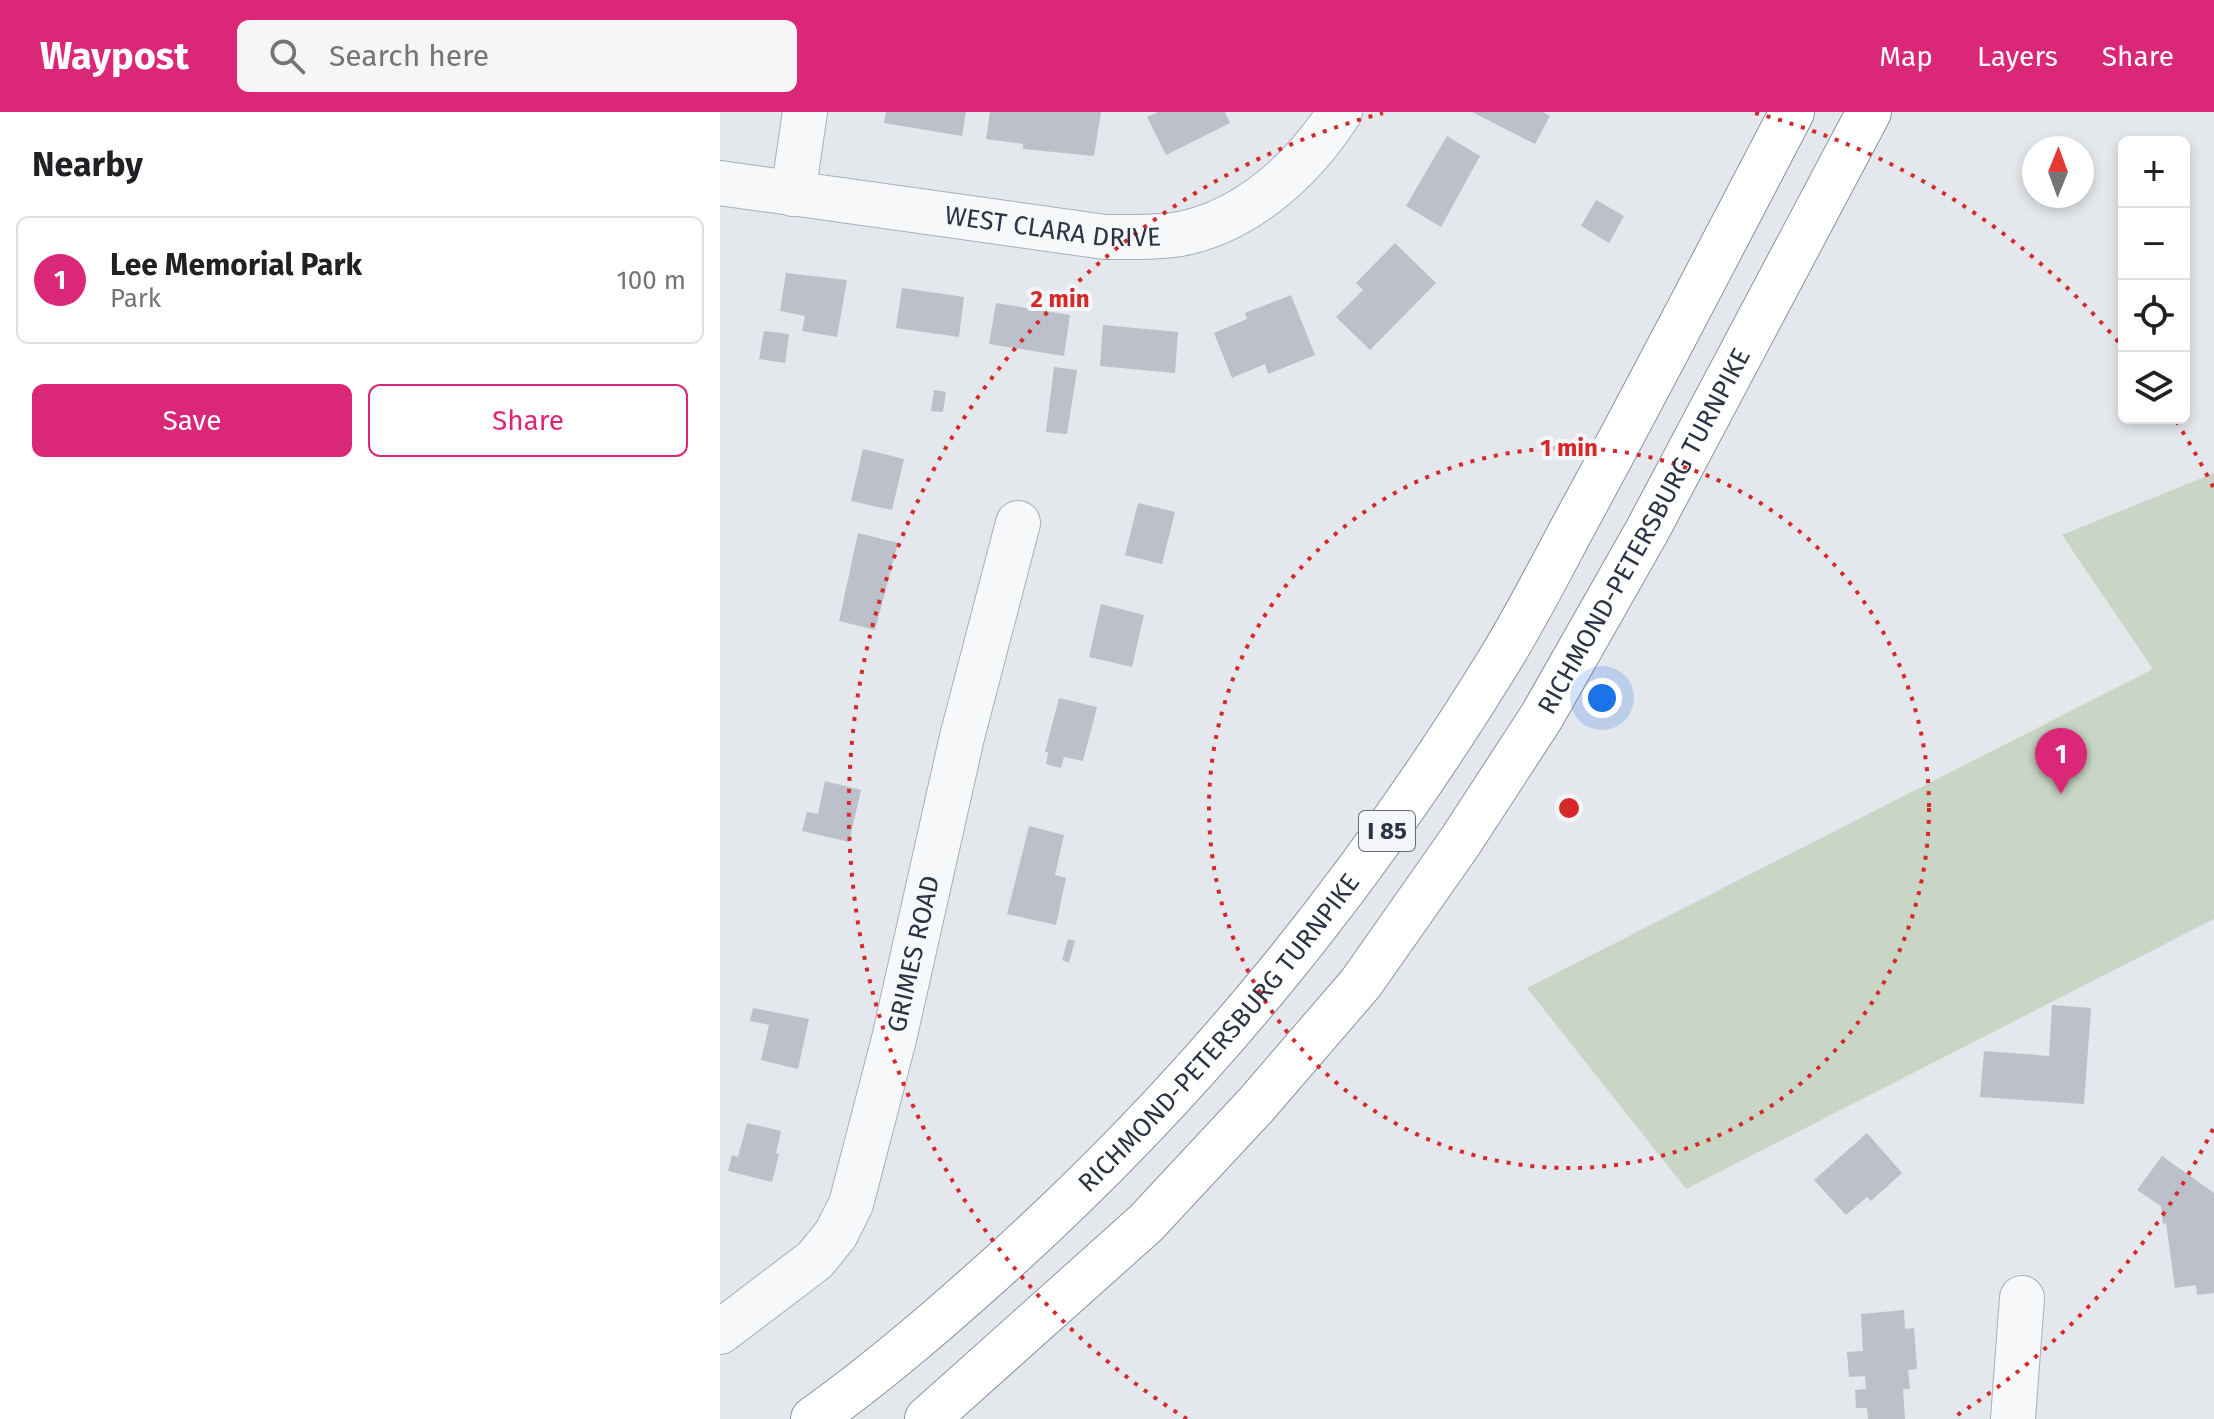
<!DOCTYPE html>
<meta charset="utf-8">
<style>
body{margin:0;font-family:"Fira Sans",sans-serif;background:#f6f6f6;color:#202124}
.controls{position:absolute;right:24px;top:24px;display:grid;overflow:hidden;border-radius:12px;box-shadow:0 4px 12px #0003}
.controls button{width:72px;height:72px;display:grid;place-items:center;padding:0;border:0;border-bottom:2px solid #e0e0e0;background:#fff;color:#202124;font:40px sans-serif}
.compass{position:absolute;left:1302px;top:24px;width:72px;height:72px;border-radius:50%;background:#fff;box-shadow:0 4px 12px #0003;rotate:1deg}
.you{position:absolute;left:882px;top:586px;width:28px;height:28px;margin:-20px;border:6px solid #fff;border-radius:50%;background:#1a73e8;box-shadow:0 0 0 12px #1a73e833}
.badge{display:grid;place-items:center;width:52px;height:52px;border-radius:50%;background:#db2777;color:#fff;font-size:26px;font-weight:700}
.pin{position:absolute;translate:-50% -66px;filter:drop-shadow(0 2px 4px #0008)}
.pin::after{content:'';position:absolute;top:42px;width:28px;height:24px;background:inherit;clip-path:polygon(0 0,100% 0,50% 100%)}
.list{margin:0;padding:0;list-style:none}
h2{display:flex;justify-content:space-between;align-items:center;height:104px;margin:0;padding:0 32px;font-size:34px}
h2 small{font-size:26px;font-weight:400;color:#757577}
.list li{display:grid;grid-template-columns:52px 1fr auto;gap:24px;align-items:center;box-sizing:border-box;height:128px;margin:0 16px 16px;padding:0 16px;border:2px solid #e0e0e0;border-radius:12px}
.list b{display:block;font-size:30px;white-space:nowrap}
.list p{margin:0;font-size:26px;white-space:nowrap;color:#757577}
.list em{font-size:26px;font-style:normal;color:#757577}
.actions{display:flex;gap:16px;padding:24px 32px}
.actions a{flex:1;padding:18px 0;border:2px solid #db2777;border-radius:12px;text-align:center;font-size:28px;color:#db2777}
.actions .main{background:#db2777;color:#fff}
.icon{flex:none;width:44px;height:44px;fill:none;stroke:currentColor;stroke-width:2;stroke-linecap:round;stroke-linejoin:round}
.map{position:relative;flex:none;width:1494px;height:1307px;overflow:hidden}
header{display:flex;align-items:center;gap:48px;box-sizing:border-box;height:112px;padding:0 40px;background:#db2777;color:#fff}
header strong{font-size:38px}
nav{display:flex;gap:44px;margin-inline-start:auto;font-size:28px}
.search{width:560px;height:72px;background:#f6f6f6;display:flex;align-items:center;gap:20px;box-sizing:border-box;padding:0 28px;border-radius:12px;color:#757577;font-size:30px}
main{display:flex}
aside{flex:1;background:#fff}
.map>svg:first-child{display:block}
</style>
<header>
<strong>Waypost</strong>
<div class="search"><svg class="icon" aria-label="search" viewBox="0 0 24 24"><circle cx="10" cy="10" r="6"/><path d="M15 15l6 6"/></svg>Search here</div>
<nav><a>Map</a><a>Layers</a><a>Share</a></nav>
</header>
<main>
<aside>
<h2>Nearby<small></small></h2>
<ul class="list">
<li><span class="badge">1</span><div><b>Lee Memorial Park</b><p>Park</p></div><em>100 m</em></li>
</ul>
<div class="actions"><a class="main">Save</a><a>Share</a></div>
</aside>
<div class="map">
<svg width="1494" height="1307" viewBox="0 0 1494 1307">
<rect width="100%" height="100%" fill="#e4e7ec"/>
<!-- green -->
<path fill="#c9d6c5" d="M1494,361v446l-528,270 -159,-201 626,-319 -91,-134z"/>
<!-- building -->
<g fill="#bbc0ca">
<path d="M166,0h80l-4,24 -78,-13z"/>
<path d="M270,0h111l-7,44 -71,-7v-5l-37,-5z"/>
<path d="M438,0h67l5,11 -64,32 -19,-38z"/>
<path d="M752,0h71l7,4 -15,28z"/>
<path d="M727,24l33,20 -39,71 -35,-21z"/>
<path d="M876,88l28,16 -15,27 -28,-17z"/>
<path d="M675,131l41,40 -66,67 -34,-33 27,-27 -7,-7z"/>
<path d="M66,161l61,7 -10,57 -35,-6 3,-15 -25,-5z"/>
<path d="M182,176l62,9 -5,40 -63,-9z"/>
<path d="M571,183l24,60 -47,19 -3,-10 -33,14 -18,-45 33,-14 -2,-6z"/>
<path d="M276,191l74,12 -6,41 -75,-12z"/>
<path d="M383,213l75,7 -3,41 -75,-7z"/>
<path d="M44,219l25,3 -4,29 -26,-4z"/>
<path d="M334,255l23,3 -10,64 -21,-2z"/>
<path d="M214,278l12,2 -3,20 -12,-1z"/>
<path d="M143,337l41,10 -12,51 -41,-9z"/>
<path d="M418,391l37,9 -13,52 -37,-9z"/>
<path d="M138,421l40,10 -23,87 -36,-9z"/>
<path d="M381,492l43,11 -12,52 -43,-10z"/>
<path d="M339,586l38,9 -14,54 -19,-4 -3,11 -15,-4 2,-12h-3z"/>
<path d="M105,669l36,9 -12,52 -47,-11 5,-19 11,2z"/>
<path d="M309,714l35,9 -9,40 11,3 -10,47 -49,-11z"/>
<path d="M348,827l7,2 -6,22 -7,-3z"/>
<path d="M1332,893l39,3 -7,96 -104,-7 4,-46 65,5z"/>
<path d="M33,896l56,11 -11,50 -37,-9 8,-35 -19,-4z"/>
<path d="M27,1011l34,8 -5,22 3,1 -7,28 -44,-11 4,-16 6,2z"/>
<path d="M1147,1021l35,40 -31,28 -4,-4 -21,18 -32,-35z"/>
<path d="M1442,1044l52,37v100l-17,2 -1,-10 -21,3 -9,-65 -3,1 -2,-18 -24,-16z"/>
<path d="M1184,1198l1,19 9,-1 3,41 -9,1 2,19h-7l2,30h-37l-1,-11h-11l-1,-18 11,-1 -1,-13 -16,1 -2,-25 16,-1 -2,-37z"/>
</g>
<g fill="none" stroke-linecap="round" stroke-linejoin="round">
<!-- minor casing -->
<g stroke="#a9aeb7" stroke-width="46">
<g id="minor">
<path id="s1" d="M0,71l385,54c25,0 50,1 75,-3 68,-13 124,-66 160,-122"/>
<path d="M73,82l12,-82"/>
<path id="s2" d="M0,1220l95,-72 21,-26 15,-30 43,-165 68,-302 56,-214"/>
<path d="M1293,1307l9,-121"/>
</g>
</g>
<!-- highway casing -->
<g stroke="#8b94a3" stroke-width="46">
<g id="highway">
<path id="s3" d="M93,1307c70,-50 135,-107 198,-164 193,-176 351,-371 488,-594 32,-52 59,-107 88,-160 70,-129 137,-259 205,-389"/>
<path id="s4" d="M207,1307l219,-196 110,-118 105,-122 99,-141 82,-126 105,-185 222,-419"/>
</g>
</g>
<!-- minor -->
<use href="#minor" stroke="#f7f8fa" stroke-width="44"/>
<!-- highway -->
<use href="#highway" stroke="#fff" stroke-width="44"/>
</g>
<!-- distance rings -->
<g fill="none" stroke="#d62828" stroke-width="4" stroke-dasharray="4 8">
<circle cx="849" cy="696" r="360"/>
<path d="M1493 1017A720 720 0 0 1 1231 1307M467 1307A720 720 0 0 1 663 1M1035 1A720 720 0 0 1 1401 233M1456 309A720 720 0 0 1 1493 375"/>
</g>
<g text-anchor="middle" dominant-baseline="central" stroke-width="8" stroke-linejoin="round" paint-order="stroke">
<!-- shield labels -->
<rect fill="#f4f6f9" stroke="#676e7b" stroke-width="2" x="639" y="699" width="56" height="40" rx="6"/>
<g font-size="24" font-weight="bold" fill="#2b3445">
<text x="667" y="719">I 85</text>
</g>
<!-- street labels -->
<g font-size="26" fill="#2b3445" stroke="#f4f6f9">
<text stroke="none"><textPath href="#s1" startOffset="336">WEST CLARA DRIVE</textPath></text>
<text stroke="none"><textPath href="#s4" startOffset="1150">RICHMOND-PETERSBURG TURNPIKE</textPath></text>
<text stroke="none"><textPath href="#s2" startOffset="444">GRIMES ROAD</textPath></text>
<text stroke="none"><textPath href="#s3" startOffset="562">RICHMOND-PETERSBURG TURNPIKE</textPath></text>
</g>
</g>
<circle cx="849" cy="696" r="12" fill="#d62828" stroke="#f4f6f9" stroke-width="4"/>
<g font-size="24" text-anchor="middle" font-weight="bold" fill="#d62828" stroke="#f4f6f9" stroke-width="8" stroke-linejoin="round" paint-order="stroke">
<text x="340" y="195">2 min</text>
<text x="849" y="344">1 min</text>
</g>
</svg>
<div class="controls">
<button>+</button>
<button>−</button>
<button><svg class="icon" aria-label="locate" viewBox="0 0 24 24"><circle cx="12" cy="12" r="6"/><path d="M12 2v4M12 18v4M2 12h4M18 12h4"/></svg></button>
<button><svg class="icon" aria-label="layers" viewBox="0 0 24 24"><path d="M12 4l9 5-9 5-9-5zM3 14l9 5 9-5"/></svg></button>
</div>
<svg class="compass" viewBox="-18 -18 36 36"><path d="M0-13l5 13h-10z" fill="#e53935"/><path d="M0 13l5-13h-10z" fill="#757577"/></svg>
<div class="you"></div>
<div class="pin badge" style="left:1341px;top:682px">1</div>
</div>
</main>
